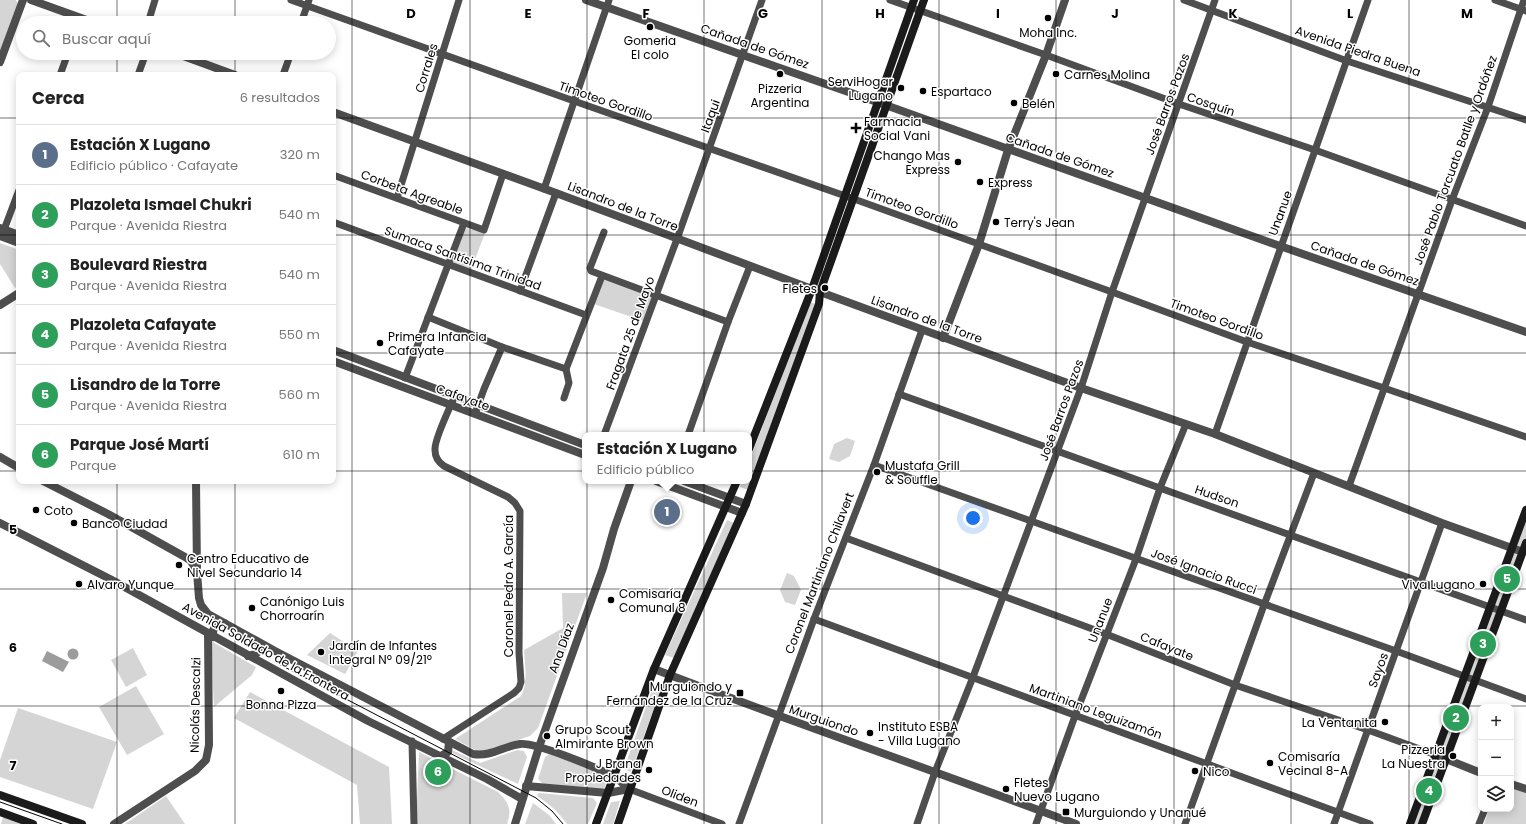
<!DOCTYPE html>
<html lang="es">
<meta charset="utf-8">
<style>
body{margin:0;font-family:Poppins,sans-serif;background:#f6f6f6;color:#222}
.controls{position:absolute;right:12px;bottom:12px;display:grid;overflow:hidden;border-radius:8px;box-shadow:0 2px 10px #0003}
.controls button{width:36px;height:36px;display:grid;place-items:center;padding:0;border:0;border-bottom:1px solid #e0e0e0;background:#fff;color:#222;font:20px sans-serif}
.you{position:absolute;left:973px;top:518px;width:14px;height:14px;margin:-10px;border:3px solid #fff;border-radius:50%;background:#1a73e8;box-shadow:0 0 0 6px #1a73e833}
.badge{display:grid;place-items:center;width:26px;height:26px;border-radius:50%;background:#000;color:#fff;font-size:13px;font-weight:700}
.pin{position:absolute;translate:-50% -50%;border:2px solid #fff;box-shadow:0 1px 4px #0006}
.popup{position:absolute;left:582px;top:432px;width:170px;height:52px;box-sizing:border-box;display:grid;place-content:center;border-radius:8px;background:#fff;filter:drop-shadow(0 1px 3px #0005);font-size:13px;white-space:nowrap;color:#767676}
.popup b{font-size:15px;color:#222}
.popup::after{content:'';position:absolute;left:50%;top:100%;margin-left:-8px;border:8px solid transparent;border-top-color:#fff}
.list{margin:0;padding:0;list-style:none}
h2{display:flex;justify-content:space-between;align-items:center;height:52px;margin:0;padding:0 16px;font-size:17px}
h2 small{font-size:13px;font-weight:400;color:#767676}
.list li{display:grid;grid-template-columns:26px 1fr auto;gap:12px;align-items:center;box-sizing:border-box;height:60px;padding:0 16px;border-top:1px solid #e0e0e0}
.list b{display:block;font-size:15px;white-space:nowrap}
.list p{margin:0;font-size:13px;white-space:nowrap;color:#767676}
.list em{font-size:13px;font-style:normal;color:#767676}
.icon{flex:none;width:22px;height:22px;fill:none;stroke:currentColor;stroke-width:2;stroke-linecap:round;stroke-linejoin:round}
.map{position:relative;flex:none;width:1526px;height:824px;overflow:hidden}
.search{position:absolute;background:#fff;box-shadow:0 2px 10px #0003;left:16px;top:16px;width:320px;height:44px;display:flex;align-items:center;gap:10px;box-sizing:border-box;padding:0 14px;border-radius:22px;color:#767676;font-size:15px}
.panel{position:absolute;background:#fff;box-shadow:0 2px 10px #0003;left:16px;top:72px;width:320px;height:412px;border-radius:8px}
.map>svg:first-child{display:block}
</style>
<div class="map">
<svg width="1526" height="824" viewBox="0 0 1526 824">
<rect width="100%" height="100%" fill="#fff"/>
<!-- green -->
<g fill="#d5d5d5">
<path d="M0,0h16l2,4 -18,47z"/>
<path d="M465,228l20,5 -14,37 -19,-6z"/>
<path d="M0,243l19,7v36l-4,2 -15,-24z"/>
<path d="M602,276l54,19 -10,27 -55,-19z"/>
<path d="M810,302l6,2 -68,186 -8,-3 2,-6h7v-19z"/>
<path d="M847,438l8,3 -5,15 -11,6 -10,-3 5,-15z"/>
<path d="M1526,510v33l-104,281h-12z"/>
<path d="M727,520l7,3 -60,135 -9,-3z"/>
<path d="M787,573l7,3 7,14 -6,15 -10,-3 -5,-12z"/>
<path d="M562,593h25l-49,135 -8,8 -46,15h-7l-22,-12 66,-43c7,-13 4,-32 3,-46l39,-22z"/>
<path d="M330,633l28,18 -13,23 -38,-19z"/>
<path d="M211,641l45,26 -4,8 -38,32z"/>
<path d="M133,648l14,27 -21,12 -15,-27z"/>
<path d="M654,684l8,2 -31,86 -7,-3z"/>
<path d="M136,686l28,48 -37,21 -28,-48z"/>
<path d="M250,692l139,75 3,57h-32l-3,-39 -123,-67z"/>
<path d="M18,708l99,34 -24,67 -93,-32v-17z"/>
<path d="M452,750l28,13 37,-13 7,1 3,6 -9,27 -66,-31z"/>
<path d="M419,752l79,40c11,11 14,17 9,32h-91z"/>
<path d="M550,754l56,21 2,4 -4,10 -61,-5 -5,-5 7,-22z"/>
<path d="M1511,788l15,5v31h-42l5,-15h22z"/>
<path d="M539,793l54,5 4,5 -9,21h-21c-8,-12 -18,-20 -30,-28z"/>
<path d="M166,796l19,28h-60z"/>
<path d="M620,801l-7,23h-10l8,-22z"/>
<path d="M533,803l16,12 7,9h-31z"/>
<path d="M3,817l19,7h-21z"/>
</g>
<!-- water -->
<g fill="#9c9c9c">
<circle cx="73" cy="654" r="5.5"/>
<path d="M47,651l22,11 -6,10 -21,-11z"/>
</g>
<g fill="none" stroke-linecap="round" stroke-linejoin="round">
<!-- minor -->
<g stroke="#4e4e4e" stroke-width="7">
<path d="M291,0l283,101 280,98 258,93 135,50 137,46 142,49"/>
<path d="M890,0l156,55 133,49 136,46 211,76"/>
<path d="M1184,0l163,61 179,59"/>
<path d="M1495,0l31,11"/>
<path d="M148,23l7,-23"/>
<path d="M301,23l8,-23"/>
<path d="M60,75l8,-22"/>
<path d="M138,75l8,-22"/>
<path d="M283,75l8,-22"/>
<path d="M333,175l151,55 19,-56"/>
<path d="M544,189l65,-189"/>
<path d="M397,198l62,-198"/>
<path d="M333,222l253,93"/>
<path d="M604,232l-14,36 1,3 137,51"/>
<path d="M2,235l17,-45"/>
<path d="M520,291l36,-98"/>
<path d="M428,317l74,30 64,22"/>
<path d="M405,378l59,-155"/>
<path d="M899,394l627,226"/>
<path d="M564,398l5,-15 -3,-14 36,-93"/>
<path d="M475,414l9,-25 18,-42"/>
<path d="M1215,434l153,-434"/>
<path d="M604,435l73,-196 85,-239"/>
<path d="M688,435l40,-113 22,-56"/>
<path d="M874,465l522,186 130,48"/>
<path d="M1349,486l103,-286 36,-93 36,-107"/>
<path d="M846,538l260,96 129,51 133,45 68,25"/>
<path d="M814,619l556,205"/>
<path d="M443,739l71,-46 5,-5 2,-6 -2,-29 1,-142 -5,-8 -7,-6 -64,-31c-6,-4 -9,-9 -9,-16 -1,-10 15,-43 20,-54"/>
<path d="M412,741l2,83"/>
<path d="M629,789l93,35"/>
<path d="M739,824l75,-205 60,-154 48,-135"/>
<path d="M917,824l18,-52 38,-95 108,-289 31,-96 103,-292"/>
<path d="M1036,824l39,-108 61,-157 24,-71 26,-64"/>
<path d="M1185,824l79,-219 50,-132"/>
<path d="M1334,824l108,-301"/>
<path d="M1479,824l6,-15"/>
</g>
<!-- tertiary -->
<g stroke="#4e4e4e" stroke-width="8">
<path d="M31,0l64,23"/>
<path d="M586,0l291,102 403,144 246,86"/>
<path d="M175,53l60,22"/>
<path d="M0,62l23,-62"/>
<path d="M333,112l223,81 256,96 269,99 134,46 227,89 81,29"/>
<path d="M0,228l19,7"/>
<path d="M0,236l19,7"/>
<path d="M0,305l19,-12"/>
<path d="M943,338l36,-94 29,-94 38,-95 19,-55"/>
<path d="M333,350l252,95"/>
<path d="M333,361l252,94"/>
<path d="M0,457l19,11"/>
<path d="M43,481l65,33 77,43 6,4 6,11 2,26 2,7 7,9 67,37 198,103c18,3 31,-8 47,-10 16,-2 77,24 93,32 6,3 11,9 16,13"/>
<path d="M196,481l1,90"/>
<path d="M656,481l86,32"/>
<path d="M684,481l62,23"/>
<path d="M0,523l110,56 258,142 119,58 35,20"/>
<path d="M214,637c-3,-8 2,-14 10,-14"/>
<path d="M248,656l8,-2 3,-3v-7l-3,-3"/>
<path d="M654,669c140,54 282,102 422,155"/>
<path d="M1436,755l45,18"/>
<path d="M441,756l7,-4 1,-10"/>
<path d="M1511,784l15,5"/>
<path d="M526,786l82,7 21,-4"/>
<path d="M114,824l81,-53 11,-11 3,-15 -1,-112"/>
<path d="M515,824l24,-77 64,-179 11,-39 17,-48"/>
</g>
<!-- secondary -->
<g stroke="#1b1b1b" stroke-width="8">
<path d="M749,449l63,-160 102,-289"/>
<path d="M0,795l82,29"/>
<path d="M0,812l33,12"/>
<path d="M596,824l58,-155 83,-188"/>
<path d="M618,824l52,-149 76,-171 73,-200 1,-12 104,-292"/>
<path d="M1410,824l116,-314"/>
<path d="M1422,824l104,-281"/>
</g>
<!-- tram -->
<g stroke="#000" stroke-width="1">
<path d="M275,662l261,136 16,13 11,13"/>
<path d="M0,802l62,22"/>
</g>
</g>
<!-- grid -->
<path fill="none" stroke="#000" stroke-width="1" stroke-opacity="0.55" d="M117,0v23M235,0v23M352,0v824M470,0v824M587,0v824M704,0v824M822,0v824M939,0v824M1056,0v824M1174,0v824M1291,0v824M1409,0v824M117,53v22M235,53v22M0,118h19M333,118h1193M0,235h19M333,235h1193M0,353h19M333,353h1193M0,471h19M333,471h1193M117,481v343M235,481v343M0,589h1526M0,706h1526"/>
<!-- markers -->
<g fill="#000" stroke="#fff" stroke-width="1.5">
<circle cx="1048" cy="18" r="4"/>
<circle cx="650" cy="27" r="4"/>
<circle cx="780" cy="74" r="4"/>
<circle cx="1056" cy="74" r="4"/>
<circle cx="901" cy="88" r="4"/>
<circle cx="923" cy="91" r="4"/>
<circle cx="1014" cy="103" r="4"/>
<path d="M854 122h4v4h4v4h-4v4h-4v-4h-4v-4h4z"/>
<circle cx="958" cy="162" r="4"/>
<circle cx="980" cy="182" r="4"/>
<circle cx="996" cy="222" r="4"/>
<circle cx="825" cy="288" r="4"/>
<circle cx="380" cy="343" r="4"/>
<circle cx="877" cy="472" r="4"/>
<circle cx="36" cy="510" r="4"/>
<circle cx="74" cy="523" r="4"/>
<circle cx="179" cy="565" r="4"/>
<circle cx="79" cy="584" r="4"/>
<circle cx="1483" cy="584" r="4"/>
<circle cx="611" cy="600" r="4"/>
<circle cx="252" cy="608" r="4"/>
<circle cx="321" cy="652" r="4"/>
<circle cx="281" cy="691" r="4"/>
<rect x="736" y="689" width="8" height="8" rx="2"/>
<circle cx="1385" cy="722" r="4"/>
<circle cx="870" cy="733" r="4"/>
<circle cx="547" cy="736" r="4"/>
<circle cx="1453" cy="756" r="4"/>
<circle cx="1270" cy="763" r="4"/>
<circle cx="649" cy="770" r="4"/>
<circle cx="1195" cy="771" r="4"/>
<circle cx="1006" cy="789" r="4"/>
<rect x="1062" y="808" width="8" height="8" rx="2"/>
</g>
<g text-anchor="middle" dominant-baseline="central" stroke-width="3" stroke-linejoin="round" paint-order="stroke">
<!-- poi labels -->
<g font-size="12" fill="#000" stroke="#fff" text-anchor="start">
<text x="1048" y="32" text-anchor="middle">Moha Inc.</text>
<text x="650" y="40" text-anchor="middle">Gomeria<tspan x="650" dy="14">El colo</tspan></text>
<text x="1064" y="74">Carnes Molina</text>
<text x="893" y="81" text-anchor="end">ServiHogar<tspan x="893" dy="14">Lugano</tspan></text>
<text x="780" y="88" text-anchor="middle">Pizzeria<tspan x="780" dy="14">Argentina</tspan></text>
<text x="931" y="91">Espartaco</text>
<text x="1022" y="103">Belén</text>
<text x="864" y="121">Farmacia<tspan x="864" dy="14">Social Vani</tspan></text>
<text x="950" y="155" text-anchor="end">Chango Mas<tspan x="950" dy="14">Express</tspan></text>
<text x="988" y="182">Express</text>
<text x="1004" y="222">Terry's Jean</text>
<text x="817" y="288" text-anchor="end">Fletes</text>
<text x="388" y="336">Primera Infancia<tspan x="388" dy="14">Cafayate</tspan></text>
<text x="885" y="465">Mustafa Grill<tspan x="885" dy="14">&amp; Souffle</tspan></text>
<text x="44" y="510">Coto</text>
<text x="82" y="523">Banco Ciudad</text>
<text x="187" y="558">Centro Educativo de<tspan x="187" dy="14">Nivel Secundario 14</tspan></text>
<text x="87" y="584">Alvaro Yunque</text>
<text x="1475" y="584" text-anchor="end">Viva Lugano</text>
<text x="619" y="593">Comisaría<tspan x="619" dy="14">Comunal 8</tspan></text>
<text x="260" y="601">Canónigo Luis<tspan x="260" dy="14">Chorroarín</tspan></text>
<text x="329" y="645">Jardín de Infantes<tspan x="329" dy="14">Integral Nº 09/21º</tspan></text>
<text x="732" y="686" text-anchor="end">Murguiondo y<tspan x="732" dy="14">Fernández de la Cruz</tspan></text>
<text x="281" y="704" text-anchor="middle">Bonna Pizza</text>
<text x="1377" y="722" text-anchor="end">La Ventanita</text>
<text x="878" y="726">Instituto ESBA<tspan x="878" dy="14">- Villa Lugano</tspan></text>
<text x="555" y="729">Grupo Scout<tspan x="555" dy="14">Almirante Brown</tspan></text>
<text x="1445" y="749" text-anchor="end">Pizzeria<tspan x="1445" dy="14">La Nuestra</tspan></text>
<text x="1278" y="756">Comisaría<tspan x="1278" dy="14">Vecinal 8-A</tspan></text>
<text x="641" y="763" text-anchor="end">J Brana<tspan x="641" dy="14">Propiedades</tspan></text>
<text x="1203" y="771">Nico</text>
<text x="1014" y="782">Fletes<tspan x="1014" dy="14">Nuevo Lugano</tspan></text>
<text x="1074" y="812">Murguiondo y Unanué</text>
</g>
<!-- street labels -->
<g font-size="12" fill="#000" stroke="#fff">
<text transform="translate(755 46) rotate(19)">Cañada de Gómez</text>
<text transform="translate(1358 51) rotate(19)">Avenida Piedra Buena</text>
<text transform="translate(426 68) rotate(-73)">Corrales</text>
<text transform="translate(606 101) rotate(19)">Timoteo Gordillo</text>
<text transform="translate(1167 104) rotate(-70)">José Barros Pazos</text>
<text transform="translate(1211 104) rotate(19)">Cosquín</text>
<text transform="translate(710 116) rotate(-70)">Itaqui</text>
<text transform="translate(1060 155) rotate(19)">Cañada de Gómez</text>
<text transform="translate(1455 160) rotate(-70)">José Pablo Torcuato Batlle y Ordóñez</text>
<text transform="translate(412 192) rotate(20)">Corbeta Agreable</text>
<text transform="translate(623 206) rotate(21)">Lisandro de la Torre</text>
<text transform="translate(912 208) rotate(20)">Timoteo Gordillo</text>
<text transform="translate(1280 213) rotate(-70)">Unanue</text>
<text transform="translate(463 258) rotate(20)">Sumaca Santísima Trinidad</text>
<text transform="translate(1365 263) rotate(19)">Cañada de Gómez</text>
<text transform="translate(927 319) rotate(20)">Lisandro de la Torre</text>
<text transform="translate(1217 319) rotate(20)">Timoteo Gordillo</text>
<text transform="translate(630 333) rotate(-70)">Fragata 25 de Mayo</text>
<text transform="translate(463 397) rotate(20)">Cafayate</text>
<text transform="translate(1061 410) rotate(-70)">José Barros Pazos</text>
<text transform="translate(1217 496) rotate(19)">Hudson</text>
<text transform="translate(1204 571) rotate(20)">José Ignacio Rucci</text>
<text transform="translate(819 573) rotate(-69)">Coronel Martiniano Chilavert</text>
<text transform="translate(508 586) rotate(-90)">Coronel Pedro A. García</text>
<text transform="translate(1100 620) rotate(-69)">Unanue</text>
<text transform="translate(1167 646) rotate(22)">Cafayate</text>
<text transform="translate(561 648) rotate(-70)">Ana Díaz</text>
<text transform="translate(266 651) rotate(29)">Avenida Soldado de la Frontera</text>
<text transform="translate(1378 670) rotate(-70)">Sayos</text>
<text transform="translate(195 705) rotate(-89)">Nicolás Descalzi</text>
<text transform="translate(1096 711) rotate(20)">Martiniano Leguizamón</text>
<text transform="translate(824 720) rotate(19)">Murguiondo</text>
<text transform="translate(680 796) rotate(21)">Oliden</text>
</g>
</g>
<g font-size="13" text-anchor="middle" font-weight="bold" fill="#000" stroke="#fff" stroke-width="3" stroke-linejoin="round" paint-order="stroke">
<text x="411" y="18">D</text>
<text x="528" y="18">E</text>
<text x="646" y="18">F</text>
<text x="763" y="18">G</text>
<text x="880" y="18">H</text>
<text x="998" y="18">I</text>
<text x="1115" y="18">J</text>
<text x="1233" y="18">K</text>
<text x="1350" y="18">L</text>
<text x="1467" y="18">M</text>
<text x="13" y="534">5</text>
<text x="13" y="652">6</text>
<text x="13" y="770">7</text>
</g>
</svg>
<div class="controls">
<button>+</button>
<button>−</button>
<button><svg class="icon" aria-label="layers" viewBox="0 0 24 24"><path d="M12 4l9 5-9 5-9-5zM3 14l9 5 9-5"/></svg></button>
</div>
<div class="you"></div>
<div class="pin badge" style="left:667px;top:512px;background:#5c6f8a">1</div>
<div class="popup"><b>Estación X Lugano</b>Edificio público</div>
<div class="pin badge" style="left:1456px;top:718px;background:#2e9e5b">2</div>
<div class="pin badge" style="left:1483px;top:644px;background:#2e9e5b">3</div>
<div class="pin badge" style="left:1429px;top:791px;background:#2e9e5b">4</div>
<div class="pin badge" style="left:1507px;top:579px;background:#2e9e5b">5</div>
<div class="pin badge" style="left:438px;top:772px;background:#2e9e5b">6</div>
<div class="search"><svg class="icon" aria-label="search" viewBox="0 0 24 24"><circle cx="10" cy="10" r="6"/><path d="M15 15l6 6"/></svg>Buscar aquí</div>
<section class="panel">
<h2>Cerca<small>6 resultados</small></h2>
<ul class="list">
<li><span class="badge" style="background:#5c6f8a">1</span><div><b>Estación X Lugano</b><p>Edificio público · Cafayate</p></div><em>320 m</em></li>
<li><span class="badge" style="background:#2e9e5b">2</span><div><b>Plazoleta Ismael Chukri</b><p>Parque · Avenida Riestra</p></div><em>540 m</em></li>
<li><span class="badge" style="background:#2e9e5b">3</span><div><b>Boulevard Riestra</b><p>Parque · Avenida Riestra</p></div><em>540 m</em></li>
<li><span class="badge" style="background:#2e9e5b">4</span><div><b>Plazoleta Cafayate</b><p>Parque · Avenida Riestra</p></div><em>550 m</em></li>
<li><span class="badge" style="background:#2e9e5b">5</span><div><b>Lisandro de la Torre</b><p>Parque · Avenida Riestra</p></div><em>560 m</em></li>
<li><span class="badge" style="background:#2e9e5b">6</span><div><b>Parque José Martí</b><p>Parque</p></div><em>610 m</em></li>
</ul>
</section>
</div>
